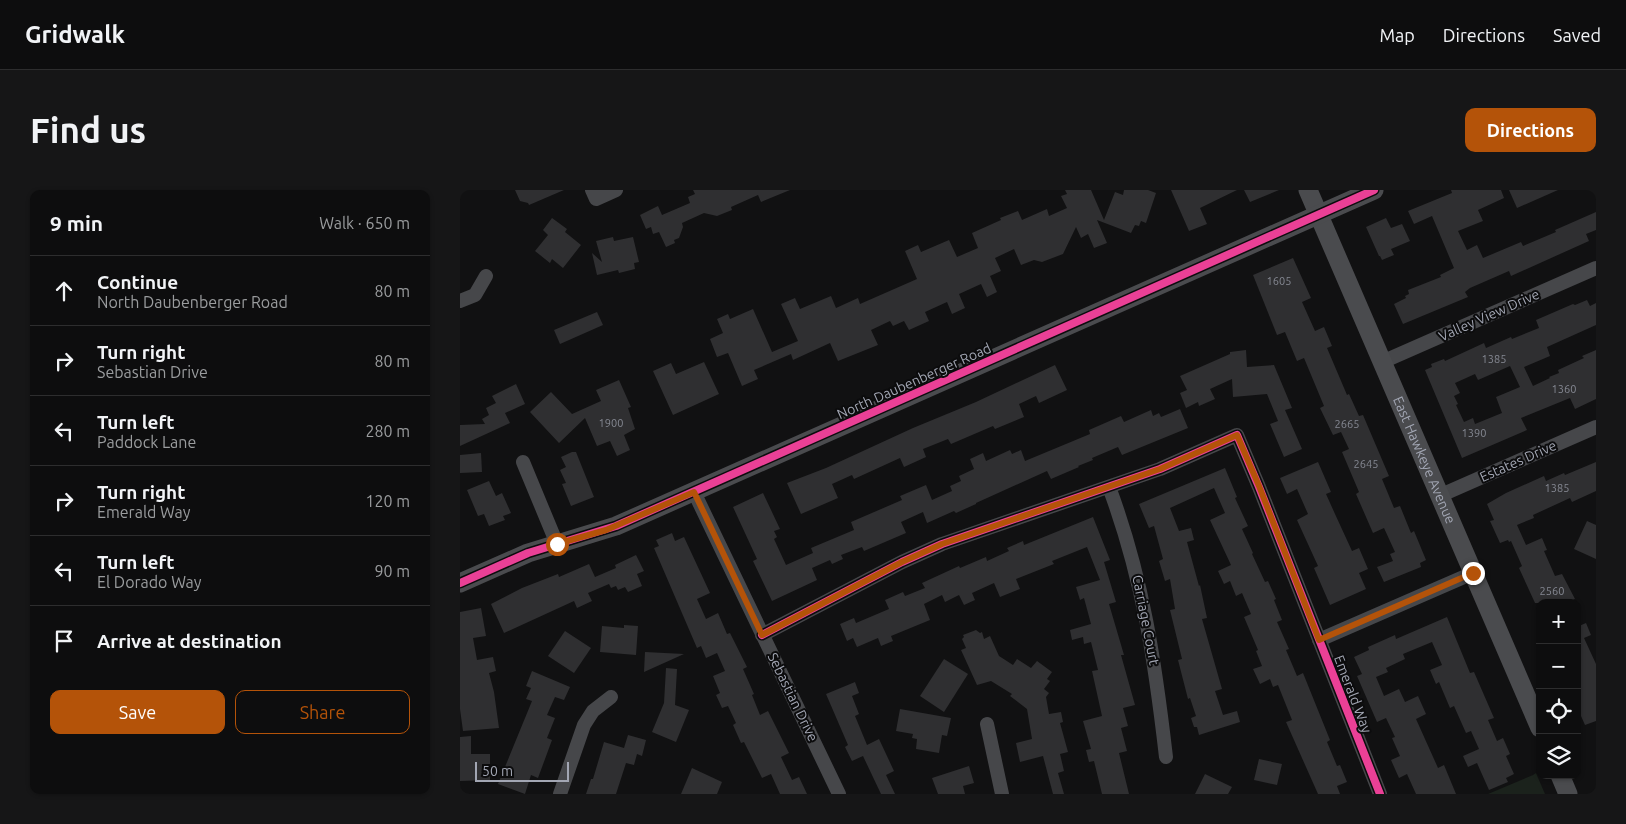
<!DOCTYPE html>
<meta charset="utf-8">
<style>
body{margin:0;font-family:Ubuntu,sans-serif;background:#161617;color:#f1f3f6}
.controls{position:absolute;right:15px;bottom:15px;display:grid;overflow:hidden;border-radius:10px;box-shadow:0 1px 4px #0004}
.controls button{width:45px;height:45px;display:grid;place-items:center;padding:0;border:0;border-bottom:1px solid #2d2d2e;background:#0d0d0e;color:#f1f3f6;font:25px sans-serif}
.scale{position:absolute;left:15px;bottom:12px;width:94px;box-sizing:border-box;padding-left:5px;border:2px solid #a2a6b3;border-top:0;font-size:14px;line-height:18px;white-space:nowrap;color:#a2a6b3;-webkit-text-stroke:4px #0c0c0d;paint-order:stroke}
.stop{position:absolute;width:15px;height:15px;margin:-11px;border:4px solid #b45309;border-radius:50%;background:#fff}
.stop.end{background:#b45309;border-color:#fff;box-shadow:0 1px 5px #0008}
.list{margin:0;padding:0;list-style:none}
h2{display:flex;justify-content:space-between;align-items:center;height:65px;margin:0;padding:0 20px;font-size:21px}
h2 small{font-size:16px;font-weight:400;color:#9a9c9e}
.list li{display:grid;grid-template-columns:32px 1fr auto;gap:15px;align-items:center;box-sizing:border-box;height:70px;padding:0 20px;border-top:1px solid #2d2d2e}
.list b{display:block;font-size:19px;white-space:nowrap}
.list p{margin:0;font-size:16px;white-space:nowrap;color:#9a9c9e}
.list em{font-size:16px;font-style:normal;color:#9a9c9e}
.actions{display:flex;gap:10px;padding:15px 20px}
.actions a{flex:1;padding:11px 0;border:1px solid #b45309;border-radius:10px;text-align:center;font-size:18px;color:#b45309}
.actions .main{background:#b45309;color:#fff}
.icon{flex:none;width:28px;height:28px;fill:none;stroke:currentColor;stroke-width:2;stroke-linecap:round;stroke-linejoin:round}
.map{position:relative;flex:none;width:1136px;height:604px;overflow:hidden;border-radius:10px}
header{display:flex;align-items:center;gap:30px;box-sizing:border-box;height:70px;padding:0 25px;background:#0d0d0e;border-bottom:1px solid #2d2d2e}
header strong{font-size:24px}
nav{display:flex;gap:28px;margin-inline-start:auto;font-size:18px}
.intro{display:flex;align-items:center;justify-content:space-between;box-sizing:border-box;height:120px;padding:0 30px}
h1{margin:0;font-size:35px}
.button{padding:12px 22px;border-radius:10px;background:#b45309;color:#fff;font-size:18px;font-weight:700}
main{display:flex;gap:30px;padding:0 30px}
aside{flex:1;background:#0d0d0e;border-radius:10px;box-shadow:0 1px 4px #0004}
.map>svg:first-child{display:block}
</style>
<header>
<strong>Gridwalk</strong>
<nav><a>Map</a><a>Directions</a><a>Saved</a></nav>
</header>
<div class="intro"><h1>Find us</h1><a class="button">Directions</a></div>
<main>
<aside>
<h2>9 min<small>Walk · 650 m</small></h2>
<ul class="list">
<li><svg class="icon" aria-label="ahead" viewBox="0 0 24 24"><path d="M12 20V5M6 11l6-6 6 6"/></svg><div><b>Continue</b><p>North Daubenberger Road</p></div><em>80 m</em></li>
<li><svg class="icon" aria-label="right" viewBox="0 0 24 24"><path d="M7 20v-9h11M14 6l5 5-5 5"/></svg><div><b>Turn right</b><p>Sebastian Drive</p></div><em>80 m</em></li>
<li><svg class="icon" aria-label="left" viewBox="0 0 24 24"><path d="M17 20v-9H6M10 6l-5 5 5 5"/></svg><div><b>Turn left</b><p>Paddock Lane</p></div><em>280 m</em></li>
<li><svg class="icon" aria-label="right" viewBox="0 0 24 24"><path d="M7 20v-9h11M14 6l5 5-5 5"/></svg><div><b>Turn right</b><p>Emerald Way</p></div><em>120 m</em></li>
<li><svg class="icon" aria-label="left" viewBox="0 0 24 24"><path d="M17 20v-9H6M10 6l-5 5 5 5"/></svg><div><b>Turn left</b><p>El Dorado Way</p></div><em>90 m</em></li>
<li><svg class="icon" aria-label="arrive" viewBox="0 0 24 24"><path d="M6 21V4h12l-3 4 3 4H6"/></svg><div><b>Arrive at destination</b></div></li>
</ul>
<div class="actions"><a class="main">Save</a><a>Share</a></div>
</aside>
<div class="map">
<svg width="1136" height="604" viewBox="0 0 1136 604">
<rect width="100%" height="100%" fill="#111112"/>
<!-- green -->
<path fill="#1b221c" d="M1076,583l9,21h-57l45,-19z"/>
<!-- building -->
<g fill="#2f2f31" fill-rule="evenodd">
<path d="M55,0h49l-35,15 -1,-2 -8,-2z"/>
<path d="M233,0h97l-29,12 -3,-7 -27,12 1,3 -15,6 -13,-3 -22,10 1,4 -4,11 -5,2 1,3 -9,4 -7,-15 -6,2 -2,-7 -5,2 -6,-14 18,-9 4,9 28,-12 -2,-6 7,-3z"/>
<path d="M605,0h26l13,30 11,-28 8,3 1,-5h24l8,3 -10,30 -5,-2 -2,5 -4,-1 -4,8 -34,-13 10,23 -13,5 -6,-14 -7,4 -5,-11 -13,27 -21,8 -8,-2 -13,5 -7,-16 -19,9 6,13 -11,5 7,16 -10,5 -6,-13 -22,10 6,14 -13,6 -5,-12 -22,10 4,9 -20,9 -5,-9 -11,5 -3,-5 -19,9 7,15 -40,16 -8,-18 -37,17 -2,-6 -37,16 4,9 -16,7 -14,-33 -11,4 -7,-18 13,-6 -6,-14 11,-5 2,5 23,-10 19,43 26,-11 -17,-37 14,-6 5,11 31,-13 5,12 22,-10 2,6 57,-25 -12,-28 13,-6 3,7 28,-12 8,17 21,-9 -6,-15 29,-13 -1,-2 18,-7 4,9 25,-11 2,7 18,-8 -6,-12 6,-2z"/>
<path d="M711,0h66l-37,18 7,16 -18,7z"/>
<path d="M784,0h35l-29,12z"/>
<path d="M991,0h50l3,8 -26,12 5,11 -25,10 9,19 10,-5 6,13 38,-16 2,4 33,-14 -1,-2 41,-18v18l-10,4 3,7 -78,35 -2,-5 -39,17 -5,4 3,5 -65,27 -9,-20 12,-6 -1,-2 4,-2 -1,-4 33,-13 -1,-2 14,-7 -22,-52 -18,8 -6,-13 44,-18z"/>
<path d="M1049,0h49l-41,18z"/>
<path d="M92,28l15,11 -2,3 16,13 -18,23 -11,-9 -2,4 -15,-12 13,-16 -5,-5z"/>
<path d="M926,28l5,10 11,-4 8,17 -19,8 3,6 -12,5 -2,-4h-1l-13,-29z"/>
<path d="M153,47l1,4 19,-4 6,25 -5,1 1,6 -16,4 -1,-3 -21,5 -5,-22 10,9 -6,-21z"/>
<path d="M833,68l18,40 -9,4 13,29 9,-4 8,19 -5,2 20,47 2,-1 10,22 4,-1 26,61 -7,3 12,29 6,-2 11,27 3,-2 12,29 -6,3 1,4 -37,15 -7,-15 16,-6 -3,-7 5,-2 -11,-24 -11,5 -17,-39 3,-2 -17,-40 7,-3 -8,-17 -8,3 -13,-27 4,-2 -20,-48 -7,3 -12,-29 -8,3 -24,-60z"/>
<path d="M1127,110l3,6 6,-3v22l-49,22 3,9 -26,11 9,19 17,-8 -1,-1 10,-4 -1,-3 26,-12 -2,-2 14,-6v49l-21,10 -5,-11 -49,20 6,12 -65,28 -37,-88 7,-3 -1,-3 13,-5 1,2 39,-18 2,5 25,-11 1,2 27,-11 -3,-8 37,-16 2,1zM1050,176l10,21 -24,10 6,16 -27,11 -2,-6 -9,4 -8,-17 2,-1 -4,-8 6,-3 -5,-10 20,-9 3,6z"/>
<path d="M137,122l6,13 -43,19 -6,-14z"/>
<path d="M786,160l1,17 27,-2 18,43 -7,2 17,39 -18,8 -14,-33 8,-3 -11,-27 -34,3 -1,-18 -22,10 5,10 -16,7 -1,-4 -12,6 -6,-15 7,-3 -7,-14 50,-22v-2z"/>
<path d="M244,172l15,32 -46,21 -20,-44 18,-8 5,11z"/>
<path d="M595,175l12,25 -28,13 -3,-7 -17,8 5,13 -29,12 -2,-3 -42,18 -3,-5 -25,10 3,8 -22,10 -4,-9 -46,21 -2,-4 -20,9 6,14 -37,16 -14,-31 39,-15 87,-40 63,-26z"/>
<path d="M159,190l12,27 -3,1 7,21 -11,6 6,15 -13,6 -7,-15 -13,5 -12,-28 -26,25 -29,-31 21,-20 21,22 29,-13 -5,-11z"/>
<path d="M56,194l9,20 -20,9 5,10 -50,23v-21l25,-1 -3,-5 7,-4 -3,-7 10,-5 -4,-7z"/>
<path d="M720,219l8,19 -66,27 -4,-8 -26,11 1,2 -15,6 1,1 -28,12 -4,-8 -71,32v1l-20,9 -2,-2 -27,12 -4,-11 -22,10 5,11 -42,18 -2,-4 -21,8 2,4 -11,5 -2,-4 -18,8 5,12 -45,21 -19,-40 4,-2 -24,-52 30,-14 17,36 -6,2 3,6 -3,2 12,26 27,-12 -2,-5 43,-18 -3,-8 51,-22 -2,-4 26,-11 6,15 20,-9 -2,-5 11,-5 -2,-5 15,-7 -4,-10 13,-6 3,8 24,-11 2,4 9,-4 4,11 65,-27 -1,-4 32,-14 3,6 27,-12 2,6 6,-3 2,4z"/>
<path d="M112,262h4l18,45 -23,9 -9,-22 4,-1 -6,-13 6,-3 -5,-10z"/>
<path d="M21,263l1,19 -22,1v-18z"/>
<path d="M858,272l13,30 -5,2 9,20 17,37 7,-3 9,21 -9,4 7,16 -36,16 -16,-37 4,-2 -21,-46 11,-6 -11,-25 -10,5 -7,-16z"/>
<path d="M1136,272v29l-24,11 -2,-4 -37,17 1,3 -17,7 9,20 16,-7 5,12 -3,1 11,25 7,-2 13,25 -2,1 1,3h-39l-16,-35 3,-2 -11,-25 -2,1 -1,-2 -8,3 -10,-22 4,-1 -7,-16 19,-11 38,-17 2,5 18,-8 1,2z"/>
<path d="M765,278l12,29 -2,1 13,28 -6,3 11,24 -1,1 13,28 3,-1 8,18 -2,1 8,20 -5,2 12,27 -3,1 11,26 6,-3 27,67 -3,2 10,24 3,-1 7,17 -10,4 3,8h-22l-32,-72 6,-2 -14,-35 -5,2 -3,-8 -10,5 -7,-15 9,-3 -6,-15 2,-1 -14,-33 7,-3 -9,-21 -6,3 -6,-15 -6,3 -6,-13 13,-6 -21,-45 15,-7 -11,-25 -44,20 9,23 12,-3 3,12 -7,2 12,44 1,-1 7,33 -5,1 20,70 -7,2 8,24 14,-4 3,11 -41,13 -2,-8h-3l-3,-9 5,-2 -6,-18 -2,1 -10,-39 4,-1 -12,-49 5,-1 -5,-30 -5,2 -6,-20 4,-2 -9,-33 -5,2 -10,-24z"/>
<path d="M29,291l7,15 6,-3 9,20 -8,3 2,4 -16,6 -5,-12 -6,2 -11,-26z"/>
<path d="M633,327l17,43 -6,2 12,40 -7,2 15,51h-3l14,50 -12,3 5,18 -7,2 6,23 -8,2 10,41h-27l-8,-33 -5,1 -3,-12 5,-1 -8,-28 19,-5 -10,-45 6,-1 -7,-28 -7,2 -1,-7 -11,3 -2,-10 21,-6 -7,-26 -4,2 -4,-13 24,-7 -13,-33 -35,14 2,3 -38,15 4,10 -20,8 -6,-14 -22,10 3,7 -11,5 -5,-10 -14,7 -3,-7 -18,9 6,16 -39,16 2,5 -12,5 -3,-8 -21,9 -4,-9 -6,3 -7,-17 14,-6 2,5 33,-14 -4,-9 18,-8 2,4 20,-8 -3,-5 37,-17 1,2 26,-11 1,4 22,-10 -2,-3 16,-7 1,4z"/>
<path d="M1127,331l9,4v34l-22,-10z"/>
<path d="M212,343l3,8 9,-4 26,56 -13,6 9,20 12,-6 9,21 3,-1 17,34 -4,2 11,25 -2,1 8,20 8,-4 21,42 -8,4 11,23 7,-3 8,17h-27l-9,-20 -9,4 -18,-36 -3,1 -8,-18 3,-2 -8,-17 -6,2 -6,-13 4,-2 -7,-17 12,-5 -8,-18 -11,5 -5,-12 -4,2 -43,-100 5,-2 -3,-6z"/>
<path d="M176,365l8,16 -7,3 5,12 -14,6 -3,-5 -7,3 -2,-4 -5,2 -2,-4 -21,9 4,8 -15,7 -3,-7 -70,32 -13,-29 31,-16 36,-14 1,3 30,-13 6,13 21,-9 -1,-3z"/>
<path d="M21,418l5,28 -13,2 4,22 16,-3 3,14 -7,2 5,19 5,36 -36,3 -3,-22v-97z"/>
<path d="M987,427l23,56 4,-1 20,46 -6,2 9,21 6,-3 7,16 -4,2 8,18 -8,4 2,4 -19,8 -12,-27 -9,4 -5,-11 16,-7 -8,-18 -5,2 -12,-27 -4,2 -11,-26 -3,2 -6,-14 12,-5 -10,-23 -29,12 2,5 -19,9 2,4 -12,5 8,19 15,-7 6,13 13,-6 8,18 -10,5 22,49 6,-3 12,29h-40l-9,-20 -8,4 -8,-18 9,-4 -8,-18 3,-1 -9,-19 -9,4 -20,-46 5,-2 -8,-17 15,-7 -1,-3 27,-12 1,4z"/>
<path d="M1117,431l2,5 7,-3 5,12 -7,3 12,26v57l-11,4 -8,-18z"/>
<path d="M164,435l14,1 -2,29 -36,-3 2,-26 22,2z"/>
<path d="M516,440l4,3 2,-1 2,7 6,-3 9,20 14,9 4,-6 14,9 6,-7 15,11 -5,7 3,2 -6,8 5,4 -3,4 3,17 12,-2 2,10 -3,1 8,29 -8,2 4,17 -6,2 6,21h-11l-10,-38 -23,6 -4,-19 16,-4 -5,-30 -17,-13 2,-2 -21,-13 -14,4 -16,-35 5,-2 -4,-9 2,-2 -1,-2z"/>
<path d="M105,441l26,17 -17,25 -26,-17z"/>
<path d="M185,462l39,2 -40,18z"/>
<path d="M484,469l24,15 -24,38 -24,-16z"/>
<path d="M206,478l11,1 -2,36 14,5 -13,32 -24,-10 12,-29z"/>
<path d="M72,481l38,16 -6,13 -9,-3 -8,18 8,3 -8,20 5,2 -14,38 -7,-3 -6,19 -27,-10 34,-83 -6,-2 5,-11 -5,-2z"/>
<path d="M395,492l4,11 -7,3 7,18 -4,2 12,29 12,-6 15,32 -8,4 9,19h-14l-18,-38 -11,5 -7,-14 3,-2 -22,-51z"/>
<path d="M440,519l51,9 -4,18 -5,-1 -3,18 -23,-4 1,-10 -5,-1 1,-4 -17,-3z"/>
<path d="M168,545l18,5 -4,16 -5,-2 -3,11 -8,-2 -10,31h-30l5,-15h2l11,-37 20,6z"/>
<path d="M11,546v18h19v26l-30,1v-44z"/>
<path d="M799,569l23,5 -5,21 -23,-5z"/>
<path d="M509,576l5,17 -11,3 2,8h-27l-6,-16z"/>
<path d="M232,578l30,14 -5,12h-36z"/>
<path d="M745,584l27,13 -4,7h-33z"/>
</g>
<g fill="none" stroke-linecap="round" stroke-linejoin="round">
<!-- street -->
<g stroke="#46474a" stroke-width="14">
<path d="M132,0l4,9 20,-9"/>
<path d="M0,111l15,-6 11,-19"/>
<path d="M922,172l214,-94"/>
<path d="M63,272l34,82"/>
<path d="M649,297c34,91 46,175 57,270"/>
<path d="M234,302l145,302"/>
<path d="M979,306l157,-69"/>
<path d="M302,445l140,-73 40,-18 218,-75 77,-34 22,52 121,307"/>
<path d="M859,450l154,-67"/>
<path d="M527,534l15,70"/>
<path d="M100,604l24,-69 9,-14 18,-14"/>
</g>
<!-- secondary -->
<g stroke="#4a4b4e" stroke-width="19">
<path id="s1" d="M848,0l232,538"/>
<path d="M0,393l68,-30 88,-27 758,-336"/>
<path d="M1100,585l8,19"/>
</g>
<!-- cycleway casing -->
<g stroke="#0c0c0d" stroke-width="11">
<g id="cycleway">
<path d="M0,393l68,-30 88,-27 758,-336"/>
<path d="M302,445l140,-73 40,-18 218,-75 77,-34 22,52 121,307"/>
</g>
</g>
<!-- cycleway -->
<use href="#cycleway" stroke="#ea4096" stroke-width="8"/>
</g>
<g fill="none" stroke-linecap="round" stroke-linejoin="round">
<!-- route -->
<path stroke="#b45309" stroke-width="6" d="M97,354l49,-14 88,-38 68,143 140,-73 40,-18 218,-75 77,-34 22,51 60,154 154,-67"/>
</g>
<g text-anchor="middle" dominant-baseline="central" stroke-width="4" stroke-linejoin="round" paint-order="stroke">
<!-- number labels -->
<g font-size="11" fill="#858892">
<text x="819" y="91">1605</text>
<text x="1034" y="169">1385</text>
<text x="1104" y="199">1360</text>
<text x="151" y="233">1900</text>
<text x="887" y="234">2665</text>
<text x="1014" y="243">1390</text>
<text x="906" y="274">2645</text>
<text x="1097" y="298">1385</text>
<text x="1092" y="401">2560</text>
</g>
<!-- street labels -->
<g font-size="14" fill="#a2a6b3" stroke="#0c0c0d">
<text transform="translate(1029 125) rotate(-24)">Valley View Drive</text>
<text transform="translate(454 191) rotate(-24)">North Daubenberger Road</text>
<text stroke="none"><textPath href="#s1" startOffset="294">East Hawkeye Avenue</textPath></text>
<text transform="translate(1058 271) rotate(-24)">Estates Drive</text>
<text transform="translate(686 430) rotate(79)">Carriage Court</text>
<text transform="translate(893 504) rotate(69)">Emerald Way</text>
<text transform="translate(333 507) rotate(64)">Sebastian Drive</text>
</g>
</g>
</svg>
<div class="controls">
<button>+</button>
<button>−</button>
<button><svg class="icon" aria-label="locate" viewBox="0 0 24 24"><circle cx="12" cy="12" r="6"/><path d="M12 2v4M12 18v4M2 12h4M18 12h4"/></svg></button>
<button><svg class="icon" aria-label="layers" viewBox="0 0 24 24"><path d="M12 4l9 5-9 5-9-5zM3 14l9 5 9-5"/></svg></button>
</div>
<div class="scale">50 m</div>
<div class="stop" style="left:97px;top:354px"></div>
<div class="stop end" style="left:1013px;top:383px"></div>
</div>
</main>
